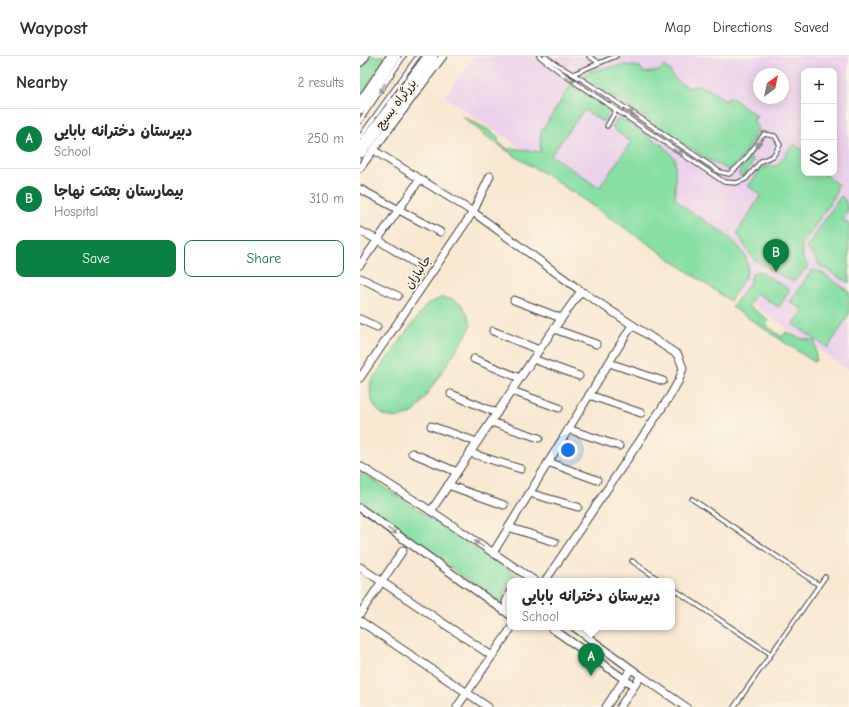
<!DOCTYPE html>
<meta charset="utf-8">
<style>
body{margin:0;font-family:"Comic Neue","Playpen Sans Arabic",sans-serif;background:#f7f7f7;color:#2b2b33}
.controls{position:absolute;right:12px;top:12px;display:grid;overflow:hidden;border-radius:8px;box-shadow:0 2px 10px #0003}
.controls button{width:36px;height:36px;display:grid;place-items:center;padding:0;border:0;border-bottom:1px solid #e1e1e2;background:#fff;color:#2b2b33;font:20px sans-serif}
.compass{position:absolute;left:393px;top:12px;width:36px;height:36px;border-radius:50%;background:#fff;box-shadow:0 2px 10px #0003;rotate:33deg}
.you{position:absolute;left:208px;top:394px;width:14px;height:14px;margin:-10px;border:3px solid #fff;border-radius:50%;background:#1a73e8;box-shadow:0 0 0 6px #1a73e833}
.badge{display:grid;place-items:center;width:26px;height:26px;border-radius:50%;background:#0b8043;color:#fff;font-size:13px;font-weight:700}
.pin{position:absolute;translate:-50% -33px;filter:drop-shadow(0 1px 2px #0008)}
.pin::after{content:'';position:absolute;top:21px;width:14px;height:12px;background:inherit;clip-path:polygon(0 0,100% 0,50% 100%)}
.popup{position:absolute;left:147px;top:522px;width:168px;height:52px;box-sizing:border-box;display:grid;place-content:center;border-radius:8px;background:#fff;filter:drop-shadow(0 1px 3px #0005);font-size:13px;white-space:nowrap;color:#7c7c81}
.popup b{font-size:15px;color:#2b2b33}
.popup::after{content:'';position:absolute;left:50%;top:100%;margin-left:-8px;border:8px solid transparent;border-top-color:#fff}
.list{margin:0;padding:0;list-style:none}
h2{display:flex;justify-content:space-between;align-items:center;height:52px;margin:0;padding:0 16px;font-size:17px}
h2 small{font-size:13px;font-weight:400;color:#7c7c81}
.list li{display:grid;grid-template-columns:26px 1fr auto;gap:12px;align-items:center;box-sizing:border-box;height:60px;padding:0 16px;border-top:1px solid #e1e1e2}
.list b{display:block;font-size:15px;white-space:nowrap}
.list p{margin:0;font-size:13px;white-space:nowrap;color:#7c7c81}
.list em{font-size:13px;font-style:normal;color:#7c7c81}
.actions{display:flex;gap:8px;padding:12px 16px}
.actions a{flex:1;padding:9px 0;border:1px solid #0b8043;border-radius:8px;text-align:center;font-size:14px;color:#0b8043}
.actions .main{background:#0b8043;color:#fff}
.icon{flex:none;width:22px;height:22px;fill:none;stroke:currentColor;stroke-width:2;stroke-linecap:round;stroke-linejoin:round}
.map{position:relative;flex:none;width:489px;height:651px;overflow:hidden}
header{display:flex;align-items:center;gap:24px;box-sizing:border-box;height:56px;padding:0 20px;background:#fff;border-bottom:1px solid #e1e1e2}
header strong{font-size:19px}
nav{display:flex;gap:22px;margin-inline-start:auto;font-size:14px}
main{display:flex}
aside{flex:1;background:#fff}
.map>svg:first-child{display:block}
</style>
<header>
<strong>Waypost</strong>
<nav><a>Map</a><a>Directions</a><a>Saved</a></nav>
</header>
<main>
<aside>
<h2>Nearby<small>2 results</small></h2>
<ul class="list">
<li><span class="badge">A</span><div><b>دبیرستان دخترانه بابایی</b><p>School</p></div><em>250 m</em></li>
<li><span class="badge">B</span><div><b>بیمارستان بعثت نهاجا</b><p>Hospital</p></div><em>310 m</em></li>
</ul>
<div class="actions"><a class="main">Save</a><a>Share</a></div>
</aside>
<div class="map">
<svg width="489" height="651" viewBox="0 0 489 651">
<rect width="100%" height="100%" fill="#fcf5e5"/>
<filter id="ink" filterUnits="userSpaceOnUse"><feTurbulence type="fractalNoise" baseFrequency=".025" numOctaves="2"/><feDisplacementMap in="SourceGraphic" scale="8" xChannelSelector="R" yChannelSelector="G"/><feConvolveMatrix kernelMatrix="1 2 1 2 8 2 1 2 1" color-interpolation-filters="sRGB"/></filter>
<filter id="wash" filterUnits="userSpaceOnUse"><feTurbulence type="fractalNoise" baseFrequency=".012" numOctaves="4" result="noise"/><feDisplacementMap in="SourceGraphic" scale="16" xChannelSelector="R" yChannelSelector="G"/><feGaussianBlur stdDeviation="0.9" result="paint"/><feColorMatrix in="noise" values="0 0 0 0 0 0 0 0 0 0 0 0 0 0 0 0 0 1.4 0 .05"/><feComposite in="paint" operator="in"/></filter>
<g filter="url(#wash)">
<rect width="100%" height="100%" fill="#f8e8d2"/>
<!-- built -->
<path fill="#ebd1eb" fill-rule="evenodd" d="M115,0h374v314l-405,-274zM444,15h30v102h-30zM399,18h24v24h-24z"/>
<!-- green -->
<g fill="#87dfa4" stroke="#527e60">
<path d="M9,0h18l-27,42v-32z"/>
<path d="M265,9l15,2 4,6 15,-2 5,-5 6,5c2,8 12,13 19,17l8,-3 13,5 16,11 3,-5 28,20 -4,6 6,5c-8,15 -16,34 -30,43l-19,-9 -127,-84 7,-6z"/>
<path d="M211,29l40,25 -8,12 -19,-12 -33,45 48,33 32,-46 -19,-14 7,-11 46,30 10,12v39c3,3 6,6 9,9 18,15 68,35 63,64 -1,6 -13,23 -17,30l-74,-52 -106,-72 -29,-17 -32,-22 -27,-22 27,14 9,7v5l11,8 2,-2 29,4 1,-20z"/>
<path d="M433,88l11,6v23h22v2l12,10 -4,12 -33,49 2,12 6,8 -16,16 -39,-22 -17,-27 24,-38 -13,-9 15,-19 14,-1z"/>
<path d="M391,102l2,4 -9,14 -3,1 -2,-4c3,-5 7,-13 12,-15z"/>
<path d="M481,140l4,4 3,11 -5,9 6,4v59l-30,-18 -4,-7 -9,-10z"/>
<path d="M452,214l9,2 28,20v22l-21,34 -35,-24 11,-14 -14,-8z"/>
<path d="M399,215l30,18 -1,4 -9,14 -23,-14 -8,13 21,14 -3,5 16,12 4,-5 13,6 16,3 1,19 -2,2 -82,-55 17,-23 4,-11z"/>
<path d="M81,242l10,1 10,5 6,9 4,12 -4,9 -48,72c-2,3 -5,7 -9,8 -25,12 -44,-7 -39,-33l56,-77z"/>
<path d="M0,415l160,107 -10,3 -6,12 -1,12 -143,-102z"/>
</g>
</g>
<g filter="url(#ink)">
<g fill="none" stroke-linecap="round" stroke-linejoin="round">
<!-- lane casing -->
<g stroke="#3d3b37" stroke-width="5.5">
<g id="lane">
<path d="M179,0l28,21 157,105 12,1 10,-4 15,-18 12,-5 7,-11 -5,-9 -11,-2c-11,15 -20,29 -35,40l-9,-2c-45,-30 -89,-61 -134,-90 -14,-9 -29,-16 -41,-26"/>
<path d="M229,0l10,7"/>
<path d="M213,18l43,-18"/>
<path d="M0,65l44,-65"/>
<path d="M247,70l9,-16"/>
<path d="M0,81l58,-81"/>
<path d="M332,443l127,86"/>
<path d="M272,505l29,20"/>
<path d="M312,532l99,66"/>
<path d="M374,651l91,-130"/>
</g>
</g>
<!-- street casing -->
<g stroke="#3d3b37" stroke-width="9">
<g id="street">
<path d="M18,97l95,59 108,79 97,64 5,13 -4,12 -9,16 -125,185"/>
<path d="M0,112l83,-112"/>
<path d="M0,133l80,43"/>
<path d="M0,175l18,9 40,25"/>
<path d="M0,209l60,-86"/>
<path d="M0,222l38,18"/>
<path d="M154,244l47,18"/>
<path d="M0,263l17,8"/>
<path d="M194,273l42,15"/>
<path d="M133,275l46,19"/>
<path d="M114,303l46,19"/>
<path d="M173,303l46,17"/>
<path d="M249,307l54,18"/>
<path d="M0,322l113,-166 17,-36"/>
<path d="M152,335l47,17"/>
<path d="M91,338l46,19"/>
<path d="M229,339l52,18"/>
<path d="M131,366l48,16"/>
<path d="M71,370l46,16"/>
<path d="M208,373l51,17"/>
<path d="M52,397l45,19"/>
<path d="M110,397l51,16"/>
<path d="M188,406l49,18"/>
<path d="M0,410l71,45 104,70"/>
<path d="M88,429l56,20"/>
<path d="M169,437l49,14"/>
<path d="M0,452l150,107"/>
<path d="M71,455l108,-161 42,-59"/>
<path d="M148,471l47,15"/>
<path d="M133,497l139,-228"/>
<path d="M0,511l132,89"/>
<path d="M148,557l-2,-11 4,-10"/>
<path d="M0,558l43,-64"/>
<path d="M0,565l128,86"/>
<path d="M190,571l84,59"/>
<path d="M214,571l67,49 45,31"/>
<path d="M97,651l55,-80"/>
<path d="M246,651l25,-38"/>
<path d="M260,651l21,-31"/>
</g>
</g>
<!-- secondary casing -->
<g stroke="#3d3b37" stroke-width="12">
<path id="secondary" d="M0,5l4,-5"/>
</g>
<!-- highway casing -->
<g stroke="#3d3b37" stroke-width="15">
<g id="highway">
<path d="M0,51l34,-51"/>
<path d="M0,95l71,-95"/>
</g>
</g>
<!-- lane -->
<use href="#lane" stroke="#fff" stroke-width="3.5"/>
<!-- street -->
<use href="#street" stroke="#fff" stroke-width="7"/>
<!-- secondary -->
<use href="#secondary" stroke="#fff" stroke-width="10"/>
<!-- highway -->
<use href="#highway" stroke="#fff" stroke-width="13"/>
</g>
<!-- one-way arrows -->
<defs><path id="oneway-solid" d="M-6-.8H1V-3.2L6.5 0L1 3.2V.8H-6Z"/></defs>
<g fill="#999">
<use href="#oneway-solid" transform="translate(210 23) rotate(35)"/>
<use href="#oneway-solid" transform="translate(22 32) rotate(125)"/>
<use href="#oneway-solid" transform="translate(273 58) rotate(-145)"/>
<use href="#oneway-solid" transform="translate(399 86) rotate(127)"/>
<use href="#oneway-solid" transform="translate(318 96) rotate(34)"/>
<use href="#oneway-solid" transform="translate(32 475) rotate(35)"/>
<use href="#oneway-solid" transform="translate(119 488) rotate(-146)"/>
</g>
</g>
<g text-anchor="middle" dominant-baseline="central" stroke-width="3.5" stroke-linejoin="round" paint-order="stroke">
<!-- street labels -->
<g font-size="12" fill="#1c1c1c" stroke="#fcf5e5">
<text transform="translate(36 48) rotate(-53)">بزرگراه بسیج</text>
<text transform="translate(58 216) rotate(-56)">جانبازان</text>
</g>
</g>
</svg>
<div class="controls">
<button>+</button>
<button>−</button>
<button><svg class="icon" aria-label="layers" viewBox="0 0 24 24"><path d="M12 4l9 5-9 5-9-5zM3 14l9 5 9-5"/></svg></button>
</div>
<svg class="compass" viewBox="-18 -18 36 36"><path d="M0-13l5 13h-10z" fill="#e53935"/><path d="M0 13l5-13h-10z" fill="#7c7c81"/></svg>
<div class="you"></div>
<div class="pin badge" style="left:231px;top:620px">A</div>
<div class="popup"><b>دبیرستان دخترانه بابایی</b>School</div>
<div class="pin badge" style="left:416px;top:216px">B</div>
</div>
</main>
